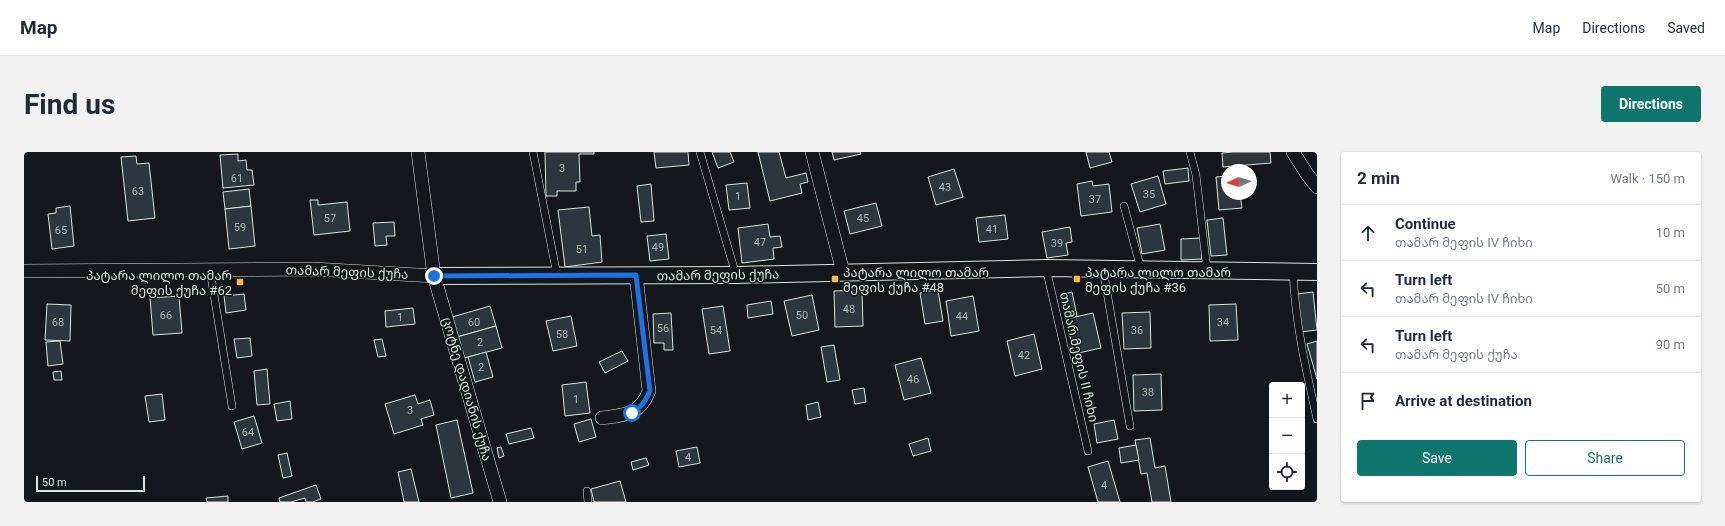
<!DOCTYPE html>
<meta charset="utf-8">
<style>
body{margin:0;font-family:Roboto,"Noto Sans Georgian",sans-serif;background:#f2f2f3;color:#1f2937}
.controls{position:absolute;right:12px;bottom:12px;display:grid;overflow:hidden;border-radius:4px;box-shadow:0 1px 3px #0004}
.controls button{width:36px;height:36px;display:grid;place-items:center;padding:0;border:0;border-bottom:1px solid #e0e1e3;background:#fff;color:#1f2937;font:20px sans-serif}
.compass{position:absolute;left:1197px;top:12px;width:36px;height:36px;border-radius:50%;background:#fff;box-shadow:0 1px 3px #0004;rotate:266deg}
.scale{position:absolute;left:12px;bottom:10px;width:109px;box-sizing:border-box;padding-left:4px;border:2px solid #d8e6dc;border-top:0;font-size:11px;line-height:14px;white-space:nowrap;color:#d8e6dc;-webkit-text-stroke:3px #14181c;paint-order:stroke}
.stop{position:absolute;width:12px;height:12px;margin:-9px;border:3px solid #1a73e8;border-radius:50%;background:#fff}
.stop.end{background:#1a73e8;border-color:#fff;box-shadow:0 1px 4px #0008}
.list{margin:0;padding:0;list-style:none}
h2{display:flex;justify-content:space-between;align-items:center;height:52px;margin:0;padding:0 16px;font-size:17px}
h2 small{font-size:13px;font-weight:400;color:#747a83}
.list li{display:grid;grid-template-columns:26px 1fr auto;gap:12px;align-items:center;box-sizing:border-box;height:56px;padding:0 16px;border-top:1px solid #e0e1e3}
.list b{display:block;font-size:15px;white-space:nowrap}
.list p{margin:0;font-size:13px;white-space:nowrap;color:#747a83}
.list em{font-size:13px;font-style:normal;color:#747a83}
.actions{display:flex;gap:8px;padding:12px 16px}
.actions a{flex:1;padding:9px 0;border:1px solid #0f766e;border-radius:4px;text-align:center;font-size:14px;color:#0f766e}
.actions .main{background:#0f766e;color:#fff}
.icon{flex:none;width:22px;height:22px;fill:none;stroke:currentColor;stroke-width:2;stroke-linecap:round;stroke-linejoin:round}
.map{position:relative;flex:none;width:1293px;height:350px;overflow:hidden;border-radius:4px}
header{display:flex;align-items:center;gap:24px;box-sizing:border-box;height:56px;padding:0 20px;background:#fff;border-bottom:1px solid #e0e1e3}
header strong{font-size:19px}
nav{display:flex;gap:22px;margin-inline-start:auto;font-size:14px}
.intro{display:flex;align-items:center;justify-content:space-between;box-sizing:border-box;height:96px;padding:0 24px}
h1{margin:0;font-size:28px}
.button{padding:10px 18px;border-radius:4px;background:#0f766e;color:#fff;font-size:14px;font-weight:700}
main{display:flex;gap:24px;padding:0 24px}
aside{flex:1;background:#fff;border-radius:4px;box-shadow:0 1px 3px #0004}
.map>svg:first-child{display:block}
</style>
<header>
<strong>Map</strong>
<nav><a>Map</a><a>Directions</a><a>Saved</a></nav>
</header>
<div class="intro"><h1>Find us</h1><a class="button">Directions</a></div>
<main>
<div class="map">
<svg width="1293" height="350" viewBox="0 0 1293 350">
<rect width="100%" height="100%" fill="#14181c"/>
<!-- building -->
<g fill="#2c363c" stroke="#d8e6dc">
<path d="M521,0h49v2h-15l1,28h-4v9h-19v5h-11z"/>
<path d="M630,0h34l1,13 -33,3z"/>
<path d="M688,0h18l4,10 -16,6z"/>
<path d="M734,0h21l7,26 20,-5 2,9 -8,2 2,9 -32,8z"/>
<path d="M808,0h28l1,2 -27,6z"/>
<path d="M1062,0h23l3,10 -22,6z"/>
<path d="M1209,0h37l1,11 -48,4 -1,-14z"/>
<path d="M214,2v7l8,-1 1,10h5l2,15 -31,3 -3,-33z"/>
<path d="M112,4l1,8 12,-1 6,55 -27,3 -7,-64z"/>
<path d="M1164,16l1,13 -24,3 -2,-13z"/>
<path d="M930,17l9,28 -27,8 -8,-28z"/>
<path d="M1134,24l8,28 -26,8 -9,-28z"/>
<path d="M1203,24v18h13l2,14 -23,2 -3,-33z"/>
<path d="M1068,29l1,5 16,-2 3,28 -31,4 -4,-32z"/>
<path d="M723,31l3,25 -21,2 -3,-25z"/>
<path d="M627,32l3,37 -13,1 -4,-36z"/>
<path d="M225,37l2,17 -26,3 -2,-17z"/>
<path d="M286,48h8v5l29,-3 3,29 -36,4z"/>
<path d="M852,51l6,23 -32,8 -6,-23z"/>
<path d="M46,54l4,40 -22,3 -4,-35 8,-1v-5z"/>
<path d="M227,54l4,40 -26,3 -4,-40z"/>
<path d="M565,55l3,29 8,-1 2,27 -37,5 -7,-57z"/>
<path d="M981,63l3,24 -29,3 -3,-24z"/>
<path d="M1199,66l4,37 -16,1 -4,-36z"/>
<path d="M370,70l1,14h-9l1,9 -12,1 -2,-23z"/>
<path d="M744,72l2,13 10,-1 2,11 -9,1 1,11 -32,4 -4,-35z"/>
<path d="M1136,72l5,26 -23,4 -5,-26z"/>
<path d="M1046,75l2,15 -6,1 2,12 -21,3 -5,-26z"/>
<path d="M642,82l3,25 -19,2 -3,-25z"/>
<path d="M1177,86l1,21 -21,1v-21z"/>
<path d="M838,138l1,36 -28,1 -1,-36z"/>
<path d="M914,138l5,31 -18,3 -5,-31z"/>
<path d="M1048,140l5,24 -11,3 -5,-24z"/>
<path d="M1289,140l4,38 -16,2 -4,-38z"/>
<path d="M220,142l2,16 -20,3 -2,-17z"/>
<path d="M788,143l7,35 -27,6 -8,-35z"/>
<path d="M155,144l3,37 -29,2 -3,-37z"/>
<path d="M949,144l6,35 -28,5 -5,-35z"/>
<path d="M747,149l2,13 -25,4 -1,-13z"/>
<path d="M23,152l24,1 -1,36 -25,-1z"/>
<path d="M1212,152l2,36 -28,1 -1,-36z"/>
<path d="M466,154l6,20 -39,11 -5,-20z"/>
<path d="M699,154l7,45 -21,3 -7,-45z"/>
<path d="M389,156l2,16 -29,3 -1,-16z"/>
<path d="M1126,160l1,36 -27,1 -2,-36z"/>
<path d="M647,161l2,37h-9v-7h-10l-1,-29z"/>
<path d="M1069,161l8,35 -27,6 -8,-35z"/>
<path d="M547,164l6,30 -24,5 -7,-30z"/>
<path d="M472,174l6,22 -38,10 -7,-21z"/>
<path d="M1010,182l8,35 -27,7 -8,-35z"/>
<path d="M226,186l2,18 -15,2 -3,-19z"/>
<path d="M358,187l4,17 -8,1 -4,-17z"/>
<path d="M36,189l3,23 -15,2 -2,-24z"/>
<path d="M1293,189v38l-10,-35z"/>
<path d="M810,193l6,35 -13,2 -6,-35z"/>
<path d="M598,199l6,10 -23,12 -6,-11z"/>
<path d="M462,200l7,25 -18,5 -7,-25z"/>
<path d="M897,206l10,35 -27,7 -9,-35z"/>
<path d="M243,217l3,35 -13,1 -3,-34z"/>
<path d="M37,219l1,9h-8l-1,-8z"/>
<path d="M1137,222l1,36 -28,1 -1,-36z"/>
<path d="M562,230l4,31 -25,3 -3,-31z"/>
<path d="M840,236l2,14 -11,2 -3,-14z"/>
<path d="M138,242l3,26 -16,2 -4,-26z"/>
<path d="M391,243l3,9 12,-4 4,15 -13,4 2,6 -29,9 -9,-30z"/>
<path d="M266,249l2,18 -15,2 -3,-17z"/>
<path d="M794,250l3,15 -13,3 -2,-15z"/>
<path d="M230,264l8,27 -20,6 -8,-27z"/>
<path d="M567,267l5,18 -17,5 -5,-18z"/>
<path d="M433,268l16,73 -22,5 -15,-73z"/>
<path d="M1090,268l4,19 -21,4 -3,-19z"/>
<path d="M507,276l3,10 -25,6 -3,-10z"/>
<path d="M904,286l3,13 -18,5 -4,-12z"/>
<path d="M1126,286l5,30 10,-2 6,36h-19l-5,-29 -6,1 -6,-34z"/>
<path d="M1112,293l3,15 -18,3 -2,-15z"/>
<path d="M477,295l3,9 -5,2 -2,-10z"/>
<path d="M673,295l3,16 -21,4 -3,-16z"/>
<path d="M263,301l5,23 -9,2 -5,-23z"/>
<path d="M622,306l3,7 -16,5 -2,-8z"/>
<path d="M1084,309l12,41h-22l-10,-35z"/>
<path d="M387,317l8,33h-15l-6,-30z"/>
<path d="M596,329l6,21h-32l-3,-13z"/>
<path d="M292,333l5,14 -9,3h-6l-1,-4 -14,4h-11l-1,-4z"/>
<path d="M204,344v6h-21l-1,-4z"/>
</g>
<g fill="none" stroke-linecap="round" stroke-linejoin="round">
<!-- service casing -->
<g stroke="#d8e6dc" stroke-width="8">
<g id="service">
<path d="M509,0l24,123"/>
<path d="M676,0l36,123"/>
<path d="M1166,0l6,23 11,95"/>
<path d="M1100,54l17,63"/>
<path d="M1022,116l42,183"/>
<path d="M1079,117l27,157"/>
<path d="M186,118l22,136"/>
<path d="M1269,119c2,51 13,99 24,148"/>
<path d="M563,339l1,11"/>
</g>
</g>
<!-- minor casing -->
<g stroke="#d8e6dc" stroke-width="14">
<g id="minor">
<path d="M394,0l16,124 66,226"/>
<path d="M788,0l31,120"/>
<path d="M1269,0l14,22 10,13"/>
<path d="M0,119l289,-2 121,7"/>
<path d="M578,266c23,-3 38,-3 47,-27l-13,-116"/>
</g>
</g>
<!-- tertiary casing -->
<g stroke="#d8e6dc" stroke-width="18">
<path id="tertiary" d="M410,124l302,-1 310,-7 271,4"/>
</g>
<!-- service -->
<use href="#service" stroke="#14181c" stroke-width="7"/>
<!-- minor -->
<use href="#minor" stroke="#14181c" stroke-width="13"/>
<!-- tertiary -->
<use href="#tertiary" stroke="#14181c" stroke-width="16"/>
</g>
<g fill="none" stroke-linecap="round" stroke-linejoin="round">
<!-- route -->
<path stroke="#1a73e8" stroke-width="5" d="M410,124l202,-1 14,116c-5,11 -9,16 -18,22"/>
</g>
<!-- markers -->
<g fill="#ffb74d" stroke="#14181c" stroke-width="1.5">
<rect x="807" y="123" width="8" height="8" rx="2"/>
<rect x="1049" y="123" width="8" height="8" rx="2"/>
<rect x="212" y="126" width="8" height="8" rx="2"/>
</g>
<g text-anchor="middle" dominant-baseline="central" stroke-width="3" stroke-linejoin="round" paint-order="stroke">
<!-- number labels -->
<g font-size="11" fill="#adbab4">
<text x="538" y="16">3</text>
<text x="213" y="26">61</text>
<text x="921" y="35">43</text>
<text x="114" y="39">63</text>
<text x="1125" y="42">35</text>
<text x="714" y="44">1</text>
<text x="1071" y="47">37</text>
<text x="306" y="66">57</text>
<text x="839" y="66">45</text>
<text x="216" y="75">59</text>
<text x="968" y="77">41</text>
<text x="37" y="78">65</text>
<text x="736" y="90">47</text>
<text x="1033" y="91">39</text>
<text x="634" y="95">49</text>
<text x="558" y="97">51</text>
<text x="825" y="157">48</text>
<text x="142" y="163">66</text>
<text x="778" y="163">50</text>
<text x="938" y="164">44</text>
<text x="376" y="165">1</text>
<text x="34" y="170">68</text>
<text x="450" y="170">60</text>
<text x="1199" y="170">34</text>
<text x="639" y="176">56</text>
<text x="692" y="178">54</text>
<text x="1113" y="178">36</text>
<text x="538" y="182">58</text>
<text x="456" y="190">2</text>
<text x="1000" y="203">42</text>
<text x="457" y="215">2</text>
<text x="889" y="227">46</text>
<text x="1124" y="240">38</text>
<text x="552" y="247">1</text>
<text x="386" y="258">3</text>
<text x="224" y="280">64</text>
<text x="664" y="305">4</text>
<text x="1080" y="333">4</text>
</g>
<!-- street labels -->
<g font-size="13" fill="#d8e6dc" stroke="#14181c">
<text transform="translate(323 120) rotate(2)">თამარ მეფის ქუჩა</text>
<text transform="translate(694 123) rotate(-1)">თამარ მეფის ქუჩა</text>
<text transform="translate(1055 205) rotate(77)">თამარ მეფის II ჩიხი</text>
<text transform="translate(443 237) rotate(74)">ცოტნე დადიანის ქუჩა</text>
</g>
<!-- poi labels -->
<g font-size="13" fill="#d8e6dc" stroke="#14181c" text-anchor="start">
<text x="819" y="120">პატარა ლილო თამარ<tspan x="819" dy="15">მეფის ქუჩა #48</tspan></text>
<text x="1061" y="120">პატარა ლილო თამარ<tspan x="1061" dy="15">მეფის ქუჩა #36</tspan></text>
<text x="208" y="123" text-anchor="end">პატარა ლილო თამარ<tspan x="208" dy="15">მეფის ქუჩა #62</tspan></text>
</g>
</g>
</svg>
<div class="controls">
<button>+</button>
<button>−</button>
<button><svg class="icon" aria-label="locate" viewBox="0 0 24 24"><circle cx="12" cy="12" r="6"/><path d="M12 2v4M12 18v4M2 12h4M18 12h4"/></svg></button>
</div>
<svg class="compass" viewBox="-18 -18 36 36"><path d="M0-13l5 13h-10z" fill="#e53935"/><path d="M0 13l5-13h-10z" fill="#747a83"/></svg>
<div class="scale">50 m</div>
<div class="stop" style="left:608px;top:261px"></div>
<div class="stop end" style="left:410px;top:124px"></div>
</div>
<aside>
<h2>2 min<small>Walk · 150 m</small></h2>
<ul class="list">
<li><svg class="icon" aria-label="ahead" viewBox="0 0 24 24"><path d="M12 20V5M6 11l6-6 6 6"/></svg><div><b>Continue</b><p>თამარ მეფის IV ჩიხი</p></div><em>10 m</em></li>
<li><svg class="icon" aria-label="left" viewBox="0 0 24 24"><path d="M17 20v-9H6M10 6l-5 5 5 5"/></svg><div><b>Turn left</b><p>თამარ მეფის IV ჩიხი</p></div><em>50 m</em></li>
<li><svg class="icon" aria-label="left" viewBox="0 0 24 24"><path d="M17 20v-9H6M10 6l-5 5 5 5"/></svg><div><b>Turn left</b><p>თამარ მეფის ქუჩა</p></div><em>90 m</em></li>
<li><svg class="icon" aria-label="arrive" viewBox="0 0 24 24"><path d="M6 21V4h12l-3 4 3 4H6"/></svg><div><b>Arrive at destination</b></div></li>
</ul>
<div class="actions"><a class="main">Save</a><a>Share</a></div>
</aside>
</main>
